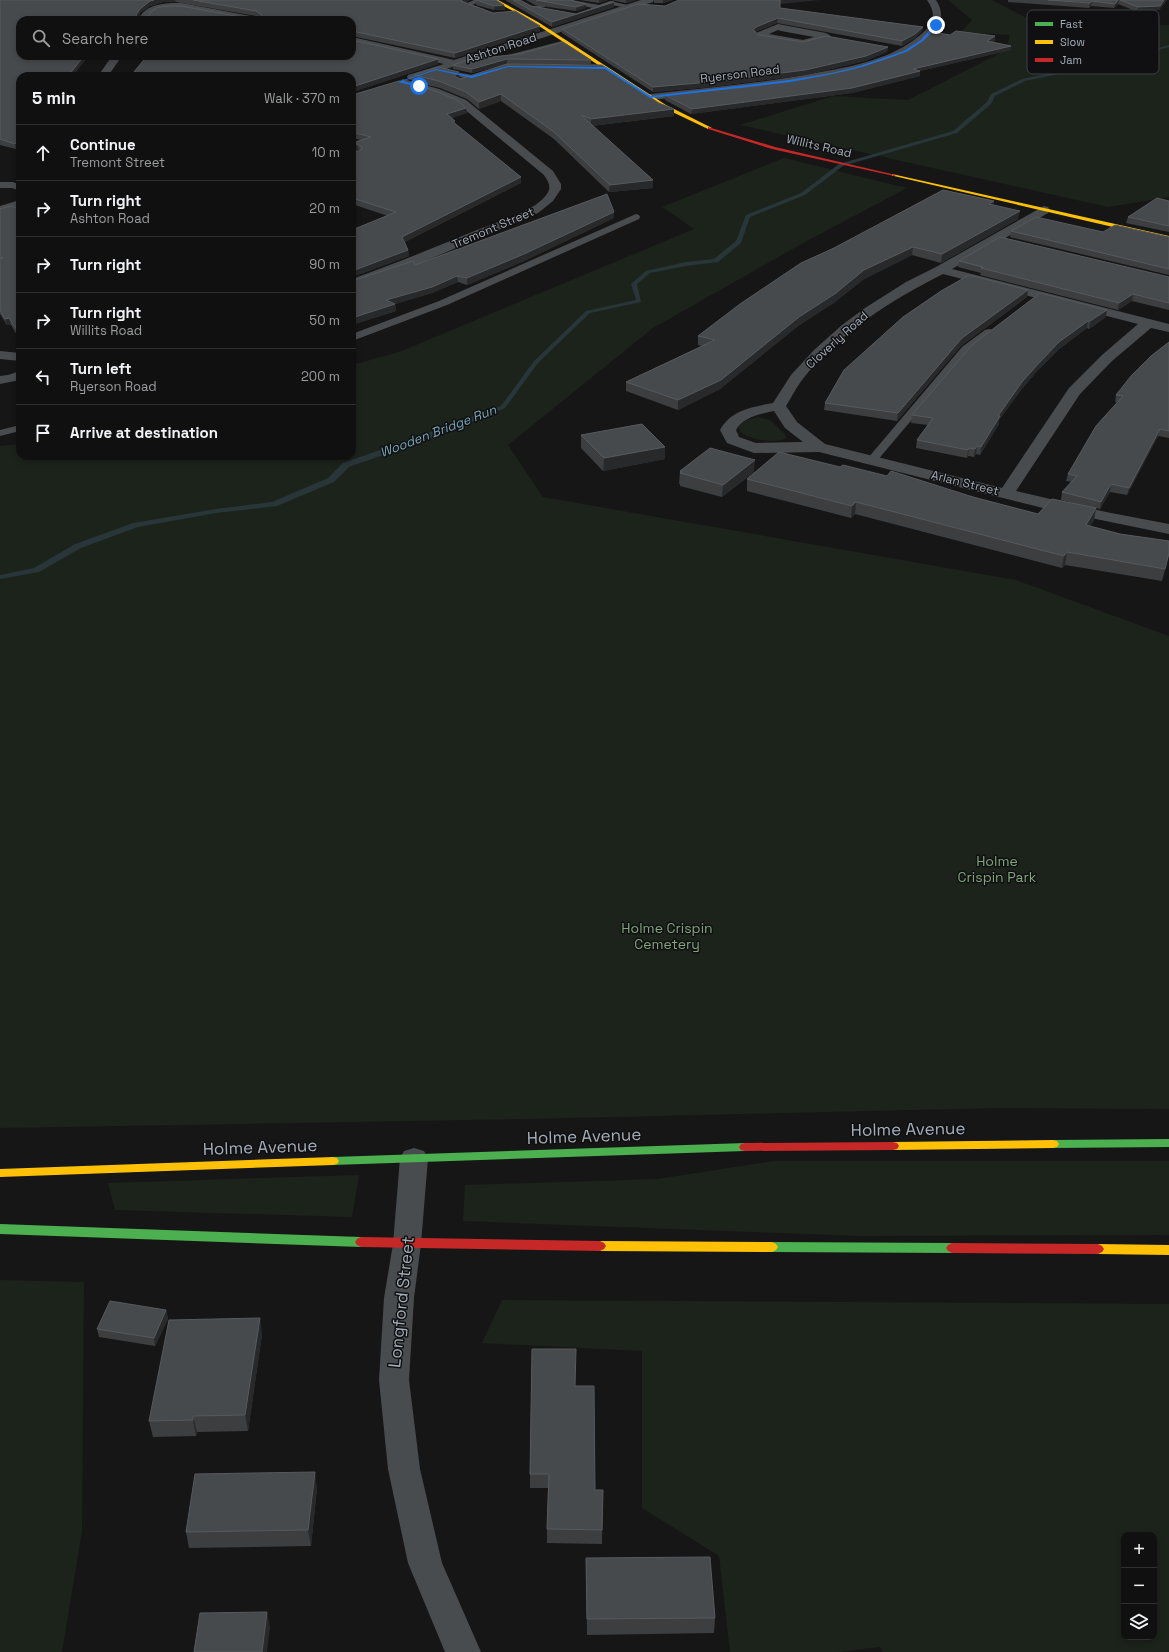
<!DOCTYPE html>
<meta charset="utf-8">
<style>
body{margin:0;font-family:"Space Grotesk",sans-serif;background:#1e1e1e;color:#f1f3f6}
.controls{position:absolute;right:12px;bottom:12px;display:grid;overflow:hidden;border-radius:8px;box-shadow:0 2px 6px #0003}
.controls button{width:36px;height:36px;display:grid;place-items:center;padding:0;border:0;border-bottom:1px solid #303030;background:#101010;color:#f1f3f6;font:20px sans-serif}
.stop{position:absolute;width:12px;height:12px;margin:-9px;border:3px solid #1a73e8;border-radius:50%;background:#fff}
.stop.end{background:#1a73e8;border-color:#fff;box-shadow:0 1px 4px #0008}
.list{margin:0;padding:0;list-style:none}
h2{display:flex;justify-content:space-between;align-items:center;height:52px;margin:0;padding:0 16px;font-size:17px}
h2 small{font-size:13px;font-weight:400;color:#9c9d9f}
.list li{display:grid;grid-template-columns:26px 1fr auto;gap:12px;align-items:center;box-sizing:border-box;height:56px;padding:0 16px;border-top:1px solid #303030}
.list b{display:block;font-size:15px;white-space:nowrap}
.list p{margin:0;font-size:13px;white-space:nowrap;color:#9c9d9f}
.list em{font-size:13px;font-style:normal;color:#9c9d9f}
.icon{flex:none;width:22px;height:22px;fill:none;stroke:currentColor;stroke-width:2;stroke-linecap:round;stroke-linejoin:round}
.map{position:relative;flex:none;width:1169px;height:1652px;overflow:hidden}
.search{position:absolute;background:#101010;box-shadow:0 2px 6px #0003;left:16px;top:16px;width:340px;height:44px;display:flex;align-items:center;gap:10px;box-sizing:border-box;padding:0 14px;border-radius:12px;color:#9c9d9f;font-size:15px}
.panel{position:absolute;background:#101010;box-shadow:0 2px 6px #0003;left:16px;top:72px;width:340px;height:388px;border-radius:12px}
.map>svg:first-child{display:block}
</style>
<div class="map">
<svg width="1169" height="1652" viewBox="0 0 1169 1652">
<rect width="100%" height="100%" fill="#161616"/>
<!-- green -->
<g fill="#1c231b" fill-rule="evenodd">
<path d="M948,0h44l50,26 127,-1v172l-61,10 -368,-82 93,-29 75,4 98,-50 4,-15 -49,-3 11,-12z"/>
<path d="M784,158l123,30 -102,54 -152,86 -145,117 35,52 473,83 153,56v473l-172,-1 -467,11 -530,9v-682l20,-2v12h332v-91l47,-13 295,-123 -32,-22z"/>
<path d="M758,417l12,3 15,14 1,3 -1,2c-23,8 -74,-11 -27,-22z"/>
<path d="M774,1161h395v74l-311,1 -395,-15 2,-36 192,-6z"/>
<path d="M359,1175l-7,42 -237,-7 -7,-27z"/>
<path d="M0,1280l84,2 -2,249 -20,121h-62z"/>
<path d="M502,1300l667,4v348h-286l-3,-5 -41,5h-109l-11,-96 -77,-48v-157l-160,-8zM1124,1535h30v102h-30z"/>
</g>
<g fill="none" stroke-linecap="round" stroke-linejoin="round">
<!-- stream -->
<path fill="#283539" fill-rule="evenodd" d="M1169,45v2l-53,15 -91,19 -30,15 -4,8 -34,29 -114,33 -38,29 -55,22 -9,26 -23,19 -32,4 -36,7 -13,11 4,18 -51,11 -52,50 -33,45 -60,25 -96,34 -15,15 -57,24 -61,7 -78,14 -57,21 -42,24 -39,7v-4l34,-7 41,-24 58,-21 83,-14 56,-7 56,-24 15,-15 96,-34 62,-23 33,-45 52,-50 50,-11 -5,-16 15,-13 40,-9 28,-3 22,-18 10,-26 55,-22 38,-29 114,-33 34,-29 4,-8 31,-15 93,-19z"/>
<!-- lane -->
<g fill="#494c4f" fill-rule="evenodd">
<path d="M474,0h9l-11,5 12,4v2h-4l-17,-6z"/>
<path d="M557,0h14l28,5 11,-4 22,5 -3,2 -18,-3 -12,4 -39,-7z"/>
<path d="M543,4l2,1v2l-7,1 -3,-2z"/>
<path d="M566,40l3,2 -1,1 -71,18 -4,-2z"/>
<path d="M436,68l36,7 4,2 -16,7 -4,-2 8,-4 -28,-6z"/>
<path d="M0,182h13l7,3v6l-8,-3h-12z"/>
<path d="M636,214l3,1 1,2 -1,2 -192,86 -95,36v-7l87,-33z"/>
<path d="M989,329l4,1 1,2 -1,2 -23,17 -94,111h-8l-2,-2 2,-2 94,-111 23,-17z"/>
<path d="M20,425v6l-20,5v-6z"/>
</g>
<!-- street -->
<g fill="#494c4f" fill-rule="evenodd">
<path d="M641,0h13l-1,2 -241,78 -4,-1 -1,-2 1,-2 36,-11 -92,-21v-6l102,23z"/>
<path d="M927,0h9c9,14 6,27 -7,37 -4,4 -9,9 -14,12 -16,10 -36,15 -54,20 -68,19 -141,24 -211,31l-5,-3 5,-3c57,-6 115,-11 171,-22 34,-6 72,-14 98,-36 14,-11 19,-20 8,-36z"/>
<path d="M182,3l74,14 5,3h-19l-60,-11c-12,0 -28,-2 -34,11h-10c8,-17 27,-17 44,-17z"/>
<path d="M778,24l48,9 5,3 -2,2 -26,8 -44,-8 -5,-3 2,-2zM778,30l3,1 33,6 -11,3 -34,-6z"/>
<path d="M112,56h10l-14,20h-10z"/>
<path d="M403,79l36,10 27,11 87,71 8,13v5l-8,12 -15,12 -129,55 -57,19v-8c42,-15 84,-32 125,-49 19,-8 58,-18 70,-36 5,-7 1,-13 -3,-19l-86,-71 -27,-11 -32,-9 -1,-2z"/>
<path d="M20,200v8l-20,6v-8z"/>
<path d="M1044,206l4,1 2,3 -2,3 -96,56 217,55v8l-18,-4 -39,33 -32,33 -64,97 90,21 63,12v10l-122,-25 -228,-57 -65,1 -27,-10 -7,-13c11,-20 32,-23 53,-27l18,-28 23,-25 28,-25 23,-17 41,-26 30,-15zM943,274l195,50 -36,31 -33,33 -67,100 -177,-44 -28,-22 -11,-16c5,-8 10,-18 16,-26 36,-46 89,-80 141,-106zM774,411l11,17 18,14 -47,1 -17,-6 -3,-7c7,-13 25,-16 38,-19z"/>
<path d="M0,351l20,2v8l-20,-2z"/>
<path d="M20,371v9l-20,4v-8l8,-1z"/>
<path d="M414,1148l10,3 4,7 -7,86 -7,54 -5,82 11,89 22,94 39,89h-36l-37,-89 -20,-94 -9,-89 5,-82 9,-54 7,-86 4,-7z"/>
</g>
<!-- fast -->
<g fill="#4caf50" fill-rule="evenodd">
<path d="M1169,1139v8l-116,1 -4,-1 -2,-3 2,-3 4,-1z"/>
<path d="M745,1143l4,1 2,3 -2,3 -4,1 -412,14 -4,-1 -2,-3 2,-3 4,-1z"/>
<path d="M0,1224l361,13 4,2 2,3 -2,3 -4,2 -361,-13z"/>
<path d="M772,1242l180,1 4,2 2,3 -2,3 -4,2 -180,-1 -4,-2 -2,-3 2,-3z"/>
</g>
<!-- slow -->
<g fill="#ffc107" fill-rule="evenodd">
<path d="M493,0h5l40,22 128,83 46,23 -4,1 -46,-22 -126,-83z"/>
<path d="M892,174l277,62v4l-275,-64h-2z"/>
<path d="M1053,1140l4,1 2,3 -2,3 -4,1 -160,2 -4,-1 -2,-3 2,-3 4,-1z"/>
<path d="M333,1157l4,1 2,3 -2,3 -4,1 -333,12v-8z"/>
<path d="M600,1241l172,1 4,2 2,3 -2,3 -4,2 -172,-1 -4,-2 -2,-3 2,-3z"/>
<path d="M1098,1244l71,1v10l-71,-1 -4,-2 -2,-3 2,-3z"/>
</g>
<!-- jam -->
<g fill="#c62828" fill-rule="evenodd">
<path d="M708,127l67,20 121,28 -2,1 -122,-27 -64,-20z"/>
<path d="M893,1142l4,1 2,3 -2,3 -4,1 -148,1 -4,-1 -2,-3 2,-3 4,-1z"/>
<path d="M361,1237l239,4 4,2 2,3 -2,3 -4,2 -239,-4 -4,-2 -2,-3 2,-3z"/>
<path d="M952,1243l146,1 4,2 2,3 -2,3 -4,2 -146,-1 -4,-2 -2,-3 2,-3z"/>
</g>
</g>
<!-- wall -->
<g fill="#3c3e40" fill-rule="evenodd">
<path d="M0,0h470l-5,2 28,11 47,13v5l-85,27 -103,-22v-16l-332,36h91l-3,4h-23l-69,89 -16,-4zM163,2h13l80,14 2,1h-119l1,-4 10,-7z"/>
<path d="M476,0l28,5 1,5h-11l-18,-5z"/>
<path d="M505,0h15l11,6 45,8 38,-7 -62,20z"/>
<path d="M526,0h44l16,8 -10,3 -41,-6z"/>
<path d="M580,0h28l-9,3z"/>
<path d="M611,0h25l-10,3z"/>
<path d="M654,0h19l-10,3h-9z"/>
<path d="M1008,0h159l-8,10 -21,2 -20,-8 -4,4 -23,-2 -2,2 -81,-6z"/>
<path d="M780,4v4l143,19 -1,4 -7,7 -13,8 -125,-23 -22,9 4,3 44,7 85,5 -1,5 -22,9 -60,14 -95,12 -57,5 -91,-59v-4l103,-23z"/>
<path d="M950,35l45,1v5l-3,1 19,4v4l-91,21v5l-68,17 -161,21 -26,-14v-5l92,-9 87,-15 42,-12z"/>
<path d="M520,54l71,6v4h-84l-35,9 -19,-4v-4l39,-8z"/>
<path d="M121,56h231l86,8 -86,28v-16l-218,-2v-2l10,-12h-23z"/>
<path d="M414,75l45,4 200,24 15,6v7l-82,10 61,54v8l-44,4 -55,-53 -53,-38 -22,8 -12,-10 -27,-11 -25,-6z"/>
<path d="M352,95l114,13 1,5 -16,5 4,5 66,54v6l-116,59 3,8 1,6 -57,21v-47l36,-14 -36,-12v-53h8l-2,-1h-6v-7l9,-3 -9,-2z"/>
<path d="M1169,201v31l-43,-9 2,-6z"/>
<path d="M993,205l25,14 -77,44 -29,-8 -48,24 -29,23 -37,24 -78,63 -42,21 -52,-19v-9l76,-36 -4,-1v-9z"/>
<path d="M0,209l18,128 -7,-12h-4l-7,-11z"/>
<path d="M614,218l-90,43 -57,24 -9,-3 -26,11 -37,11 1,7 -44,14 63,-60z"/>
<path d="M1011,231l92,1 66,5v38l-159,-38z"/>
<path d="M959,261l210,16v33l-37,-9 -14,9 -138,-35 1,-2 -23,-6z"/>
<path d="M1028,290l-1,7 -66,49 -64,75 -73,-11 1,-7z"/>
<path d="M1106,317l-17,12 -2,-1 -29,22 -20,20 -17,20 -22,30v4l-19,31 -4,-1 -2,3 -6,-1 -1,2 -51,-10 1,-8 11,-15 -17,-2 1,-8 60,-70z"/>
<path d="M1169,342v96l-11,-2 -31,59 -17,-3 -10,17 -4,-1 -2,12 -4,6 30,8 49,7v14l-7,26 -97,-16 -3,3 -207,-54 -4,4 -104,-27v-12l93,-12 133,30 65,17 43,-9 -20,-5 1,-8 10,-10 -6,-1 2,-7 49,-72h-2l1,-7z"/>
<path d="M581,435l84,24 -62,12 -22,-23z"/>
<path d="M680,471l74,1 -32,25 -42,-11v-2h-1z"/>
<path d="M166,1310l2,9 -13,27 -56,-9 -2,-8z"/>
<path d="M262,1334l-14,97 -51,1 -1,4 -43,1 -4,-16z"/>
<path d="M575,1386l20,104h8l-1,54 -55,-1v-14l1,-41h-18v-14z"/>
<path d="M317,1488l-6,58 -122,2 -3,-16z"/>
<path d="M586,1558l129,60 -1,15 -127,2z"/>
</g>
<!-- shaded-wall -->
<g fill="#28292a">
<path d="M154,0h21l1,2h-13l-13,4 -10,7 -3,7 -1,-5 4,-6 10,-8z"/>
<path d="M462,0h8l-8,4v2z"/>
<path d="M599,0h9l-9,3z"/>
<path d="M626,0h10l-10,3z"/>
<path d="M663,0h10l-10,3z"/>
<path d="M780,0h40l-40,4z"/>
<path d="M1119,0l-1,4 -4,4 1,-4z"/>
<path d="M1164,0h3l-8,10 -21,2v-5z"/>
<path d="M1092,1l-1,5 -2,2 1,-5z"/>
<path d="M614,2v5l-62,20v-5z"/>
<path d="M586,4v4l-10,3v-4z"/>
<path d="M504,5l1,5h-11v-4z"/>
<path d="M778,18l-1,5 -22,9 -2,3v-5l3,-3z"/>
<path d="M540,26v5l-85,27v-5z"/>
<path d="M923,27l-1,4 -7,7 -13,8v-5z"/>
<path d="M995,36v5l-8,5v-5z"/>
<path d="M1011,46v4l-91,21v5l-68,17 -161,21 1,-5 221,-40z"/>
<path d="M888,47l-1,5 -22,9 -60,14 -95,12 -57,5v-5z"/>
<path d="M84,56h1v4l-12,16h-5z"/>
<path d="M107,56h4l-3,4z"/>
<path d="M438,59v5l-86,28v-5z"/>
<path d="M507,59v5l-35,9v-4z"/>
<path d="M459,72l1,7 -6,-3z"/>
<path d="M501,94v7l-22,8v-7z"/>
<path d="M466,108l1,5 -20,7v-6z"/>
<path d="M674,109v7l-83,10v-7z"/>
<path d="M20,137v7l-4,5 -1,-5z"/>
<path d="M357,144l1,6h-6v-5z"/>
<path d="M521,177v6l-118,60 -1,-6z"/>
<path d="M653,180v8l-44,4 1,-7z"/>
<path d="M994,201l-1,8 -4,-5z"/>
<path d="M1020,211l-2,8 -77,44 1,-9z"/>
<path d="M614,212v6l-90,43 -57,24v-7z"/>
<path d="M913,247l-1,8 -48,24 -29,23 -37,24 -78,63 -42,21v-10l186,-130z"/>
<path d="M408,250l1,6 -57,21v-6z"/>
<path d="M457,276l1,6 -26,11 -37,11 1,7 -44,14v-7l34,-18z"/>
<path d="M1028,290l-1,7 -66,49 -64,75 1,-8 64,-75z"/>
<path d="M1133,294l-1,7 -14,9 1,-7z"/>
<path d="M1107,310l-1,7 -17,12 1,-8z"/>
<path d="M9,318l2,7h-4l-2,-6z"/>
<path d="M1088,321l-1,7 -29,22 -20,20 -17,20 -22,30v4l-19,31 1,-8 17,-31 24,-34 17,-19 20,-21z"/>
<path d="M17,330h3v6l-2,1z"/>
<path d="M1160,429l-2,7 -31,59 2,-7z"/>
<path d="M977,446l-1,8 -2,3 1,-8z"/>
<path d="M665,447v12l-62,12 1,-13z"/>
<path d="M969,448l-1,8 -1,2 1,-8z"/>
<path d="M755,460l-1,12 -32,25 1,-12z"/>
<path d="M1111,484l-1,8 -10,17 1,-7z"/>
<path d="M856,502l-1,12 -4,4 1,-12z"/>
<path d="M1096,508l-2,12 -10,17 2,-12z"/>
<path d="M1067,552l-2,13 -3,3 2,-12z"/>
<path d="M166,1310l2,9 -13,27 -1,-8z"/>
<path d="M260,1318l2,16 -14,97 -3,-16z"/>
<path d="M193,1416l4,16 -1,4 -3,-16z"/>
<path d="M315,1472l2,16 -6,58 -3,-16z"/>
<path d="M267,1612l3,15 -3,25h-5z"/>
</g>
<!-- building -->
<g fill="#474a4d" stroke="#565a5e">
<path d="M0,0h154l-4,1 -10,8 -4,6 1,2 12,-1 2,-4 7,-5 14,-1h9l60,11h20l1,-2 -6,-4 -63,-11h269l-1,1 32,12 22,-2 25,15 -85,27 -103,-22v-11h-332v36h64l-16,20h-48v61l-5,7 -15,-5z"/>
<path d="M476,0h20l8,5 -10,1z"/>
<path d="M513,0h7l11,6 45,8 35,-12h3l-62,20z"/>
<path d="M536,0h34l16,4 -10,3z"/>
<path d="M679,0h101v8l143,19 -8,7 -13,7 -124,-23 -22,9 -3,3 6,5 44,7 23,-6 62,11 -22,9 -61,14 -95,12 -57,5 -91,-58 76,-25 27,2z"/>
<path d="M1048,0h70l-3,4 -23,-3 -2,2z"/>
<path d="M1120,0h44l-4,6 -22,1z"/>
<path d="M956,31l39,5 -8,5 24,5 -98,23 7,2 -68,17 -160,21 -27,-14 92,-9 87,-15 42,-12 23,-9 24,-18 17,3z"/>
<path d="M352,40l86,19 -86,28v-11h-219l3,-4h-2l13,-16h205z"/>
<path d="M563,42l28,18 -84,-1 -35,10 -19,-4 27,-9 12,1 28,-3z"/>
<path d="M507,64l95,1 57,38 15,6 -83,10 -10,-4 72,65 -43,5 -56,-53 -53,-38 -22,8 -13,-10 -27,-11 -25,-6 24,-8 21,5 -5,4 6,3z"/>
<path d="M399,81l31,8 27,11 9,8 -19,6 8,7 -2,1 68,55 -119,60 6,13 -56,21v-41l44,-18 -44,-14v-47h8l2,-4 -5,-3 -5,1v-2l19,-6 -19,-5v-37z"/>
<path d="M943,190l51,11 -5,3 31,7 -78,43 -29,-7 -49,23 -28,23 -37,24 -78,63 -43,20 -52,-18 89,-42 -17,-4 42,-32 61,-41 33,-15z"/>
<path d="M607,194l7,18 -90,42 -57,24 -10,-2 -25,11 -46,13 9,4 -43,14v-37l61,-20 2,4z"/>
<path d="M1157,198l12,3v25l-41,-9z"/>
<path d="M10,206l10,3v121h-3l-8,-12 -4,1 -5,-9v-52h3l-3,-1v-48z"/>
<path d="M1036,217l67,15 12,-7 54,12v32l-158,-38z"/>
<path d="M1000,237l169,40v26l-36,-9 -14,9 -138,-35 2,-1 -24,-6z"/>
<path d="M969,275l59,15 -66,48 -64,75 -73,-10 19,-33 59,-53 38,-26z"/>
<path d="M1040,293l67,17 -17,11h-2l-29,21 -20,21 -17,19 -24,34h2l-19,31 -4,-1 -2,3 -6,-1 -1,2 -51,-10 16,-22 -21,-3 60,-70z"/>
<path d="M1169,342v89l-9,-2 -31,59 -18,-4 -10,18 -39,-10 15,-16 -9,-2 28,-48 27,-30 -7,-1 15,-19 20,-20z"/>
<path d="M642,424l23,23 -61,11 -23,-23z"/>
<path d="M710,448l45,12 -32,25 -43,-12 2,-1 -2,-1z"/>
<path d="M779,452l61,15 3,-2 44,11 4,-5 82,26 65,17 14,-15 44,9 -10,17 34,9 49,7v12l-4,16 -98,-17 -3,4 -208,-54 -4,4 -105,-27z"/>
<path d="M110,1301l56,9 -12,28 -57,-9z"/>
<path d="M260,1318l-15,97 -52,1v4l-44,1 20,-101z"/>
<path d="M532,1349h44l-1,37h19l1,104h8l-1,40 -55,-1 2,-55h-19z"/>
<path d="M315,1472l-7,58 -122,2 9,-58z"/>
<path d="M710,1557l5,61 -128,1 -1,-61z"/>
<path d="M267,1612l-5,40h-68l6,-39z"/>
</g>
<!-- route -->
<path fill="#1a73e8" d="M935,24l3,1 -15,16 -17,11 -44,15 -34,8 -38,7 -140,16 -45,-29 -97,-2 -36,11 -36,-8 -33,11 17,5v1l-22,-5 38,-13 35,7 37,-10 98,1 45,29 139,-16 38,-6 32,-8 44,-15 17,-11z"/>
<g text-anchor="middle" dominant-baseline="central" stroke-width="3" stroke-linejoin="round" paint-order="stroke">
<!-- far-street labels -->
<g font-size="12" fill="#a5afb8" stroke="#101012">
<text transform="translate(501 48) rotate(-18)">Ashton Road</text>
<text transform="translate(740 74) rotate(-7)">Ryerson Road</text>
<text transform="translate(819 146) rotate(13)">Willits Road</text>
<text transform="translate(493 228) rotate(-23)">Tremont Street</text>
<text transform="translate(837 340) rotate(-42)">Cloverly Road</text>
<text transform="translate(965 483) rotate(14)">Arlan Street</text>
</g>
<!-- far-water labels -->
<g font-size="13" font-style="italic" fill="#79a8b6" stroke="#101012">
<text transform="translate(438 431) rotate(-21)">Wooden Bridge Run</text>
</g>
<!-- park labels -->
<g font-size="14" fill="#82a57b" stroke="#101012">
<text x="997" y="861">Holme<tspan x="997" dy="16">Crispin Park</tspan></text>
<text x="667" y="928">Holme Crispin<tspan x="667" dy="16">Cemetery</tspan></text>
</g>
<!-- near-street labels -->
<g font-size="17" fill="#a5afb8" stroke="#101012">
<text transform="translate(908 1129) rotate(-1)">Holme Avenue</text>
<text transform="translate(584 1136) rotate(-2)">Holme Avenue</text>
<text transform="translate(260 1147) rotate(-2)">Holme Avenue</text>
<text transform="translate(401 1302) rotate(-84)">Longford Street</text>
</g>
</g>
<!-- legend -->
<rect x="1027" y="10" width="132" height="64" rx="6" fill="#101012" stroke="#3d4044" stroke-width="1"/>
<rect x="1035" y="22" width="18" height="4" fill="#4caf50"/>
<rect x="1035" y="40" width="18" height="4" fill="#ffc107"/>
<rect x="1035" y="58" width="18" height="4" fill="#c62828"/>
<g font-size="11" fill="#a5afb8">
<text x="1060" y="28">Fast</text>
<text x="1060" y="46">Slow</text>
<text x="1060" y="64">Jam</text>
</g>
</svg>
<div class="controls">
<button>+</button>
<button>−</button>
<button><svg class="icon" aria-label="layers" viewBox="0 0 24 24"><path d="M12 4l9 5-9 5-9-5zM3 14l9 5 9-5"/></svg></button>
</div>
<div class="stop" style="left:419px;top:86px"></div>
<div class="stop end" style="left:936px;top:25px"></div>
<div class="search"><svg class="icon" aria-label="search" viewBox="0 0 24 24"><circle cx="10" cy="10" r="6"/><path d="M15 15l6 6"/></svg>Search here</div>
<section class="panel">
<h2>5 min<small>Walk · 370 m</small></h2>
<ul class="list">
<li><svg class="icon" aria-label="ahead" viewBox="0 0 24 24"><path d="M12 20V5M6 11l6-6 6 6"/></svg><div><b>Continue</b><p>Tremont Street</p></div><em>10 m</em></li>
<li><svg class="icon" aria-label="right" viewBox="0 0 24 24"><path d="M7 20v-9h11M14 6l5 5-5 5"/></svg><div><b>Turn right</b><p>Ashton Road</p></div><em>20 m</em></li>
<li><svg class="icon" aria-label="right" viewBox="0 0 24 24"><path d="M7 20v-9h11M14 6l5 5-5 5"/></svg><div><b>Turn right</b></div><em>90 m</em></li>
<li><svg class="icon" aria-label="right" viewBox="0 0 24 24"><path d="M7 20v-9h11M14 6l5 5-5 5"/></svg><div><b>Turn right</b><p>Willits Road</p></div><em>50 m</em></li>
<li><svg class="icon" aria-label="left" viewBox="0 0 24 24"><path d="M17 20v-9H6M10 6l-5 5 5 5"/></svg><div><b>Turn left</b><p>Ryerson Road</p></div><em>200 m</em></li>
<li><svg class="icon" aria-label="arrive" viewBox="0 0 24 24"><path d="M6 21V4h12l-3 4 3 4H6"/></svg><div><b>Arrive at destination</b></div></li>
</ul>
</section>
</div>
